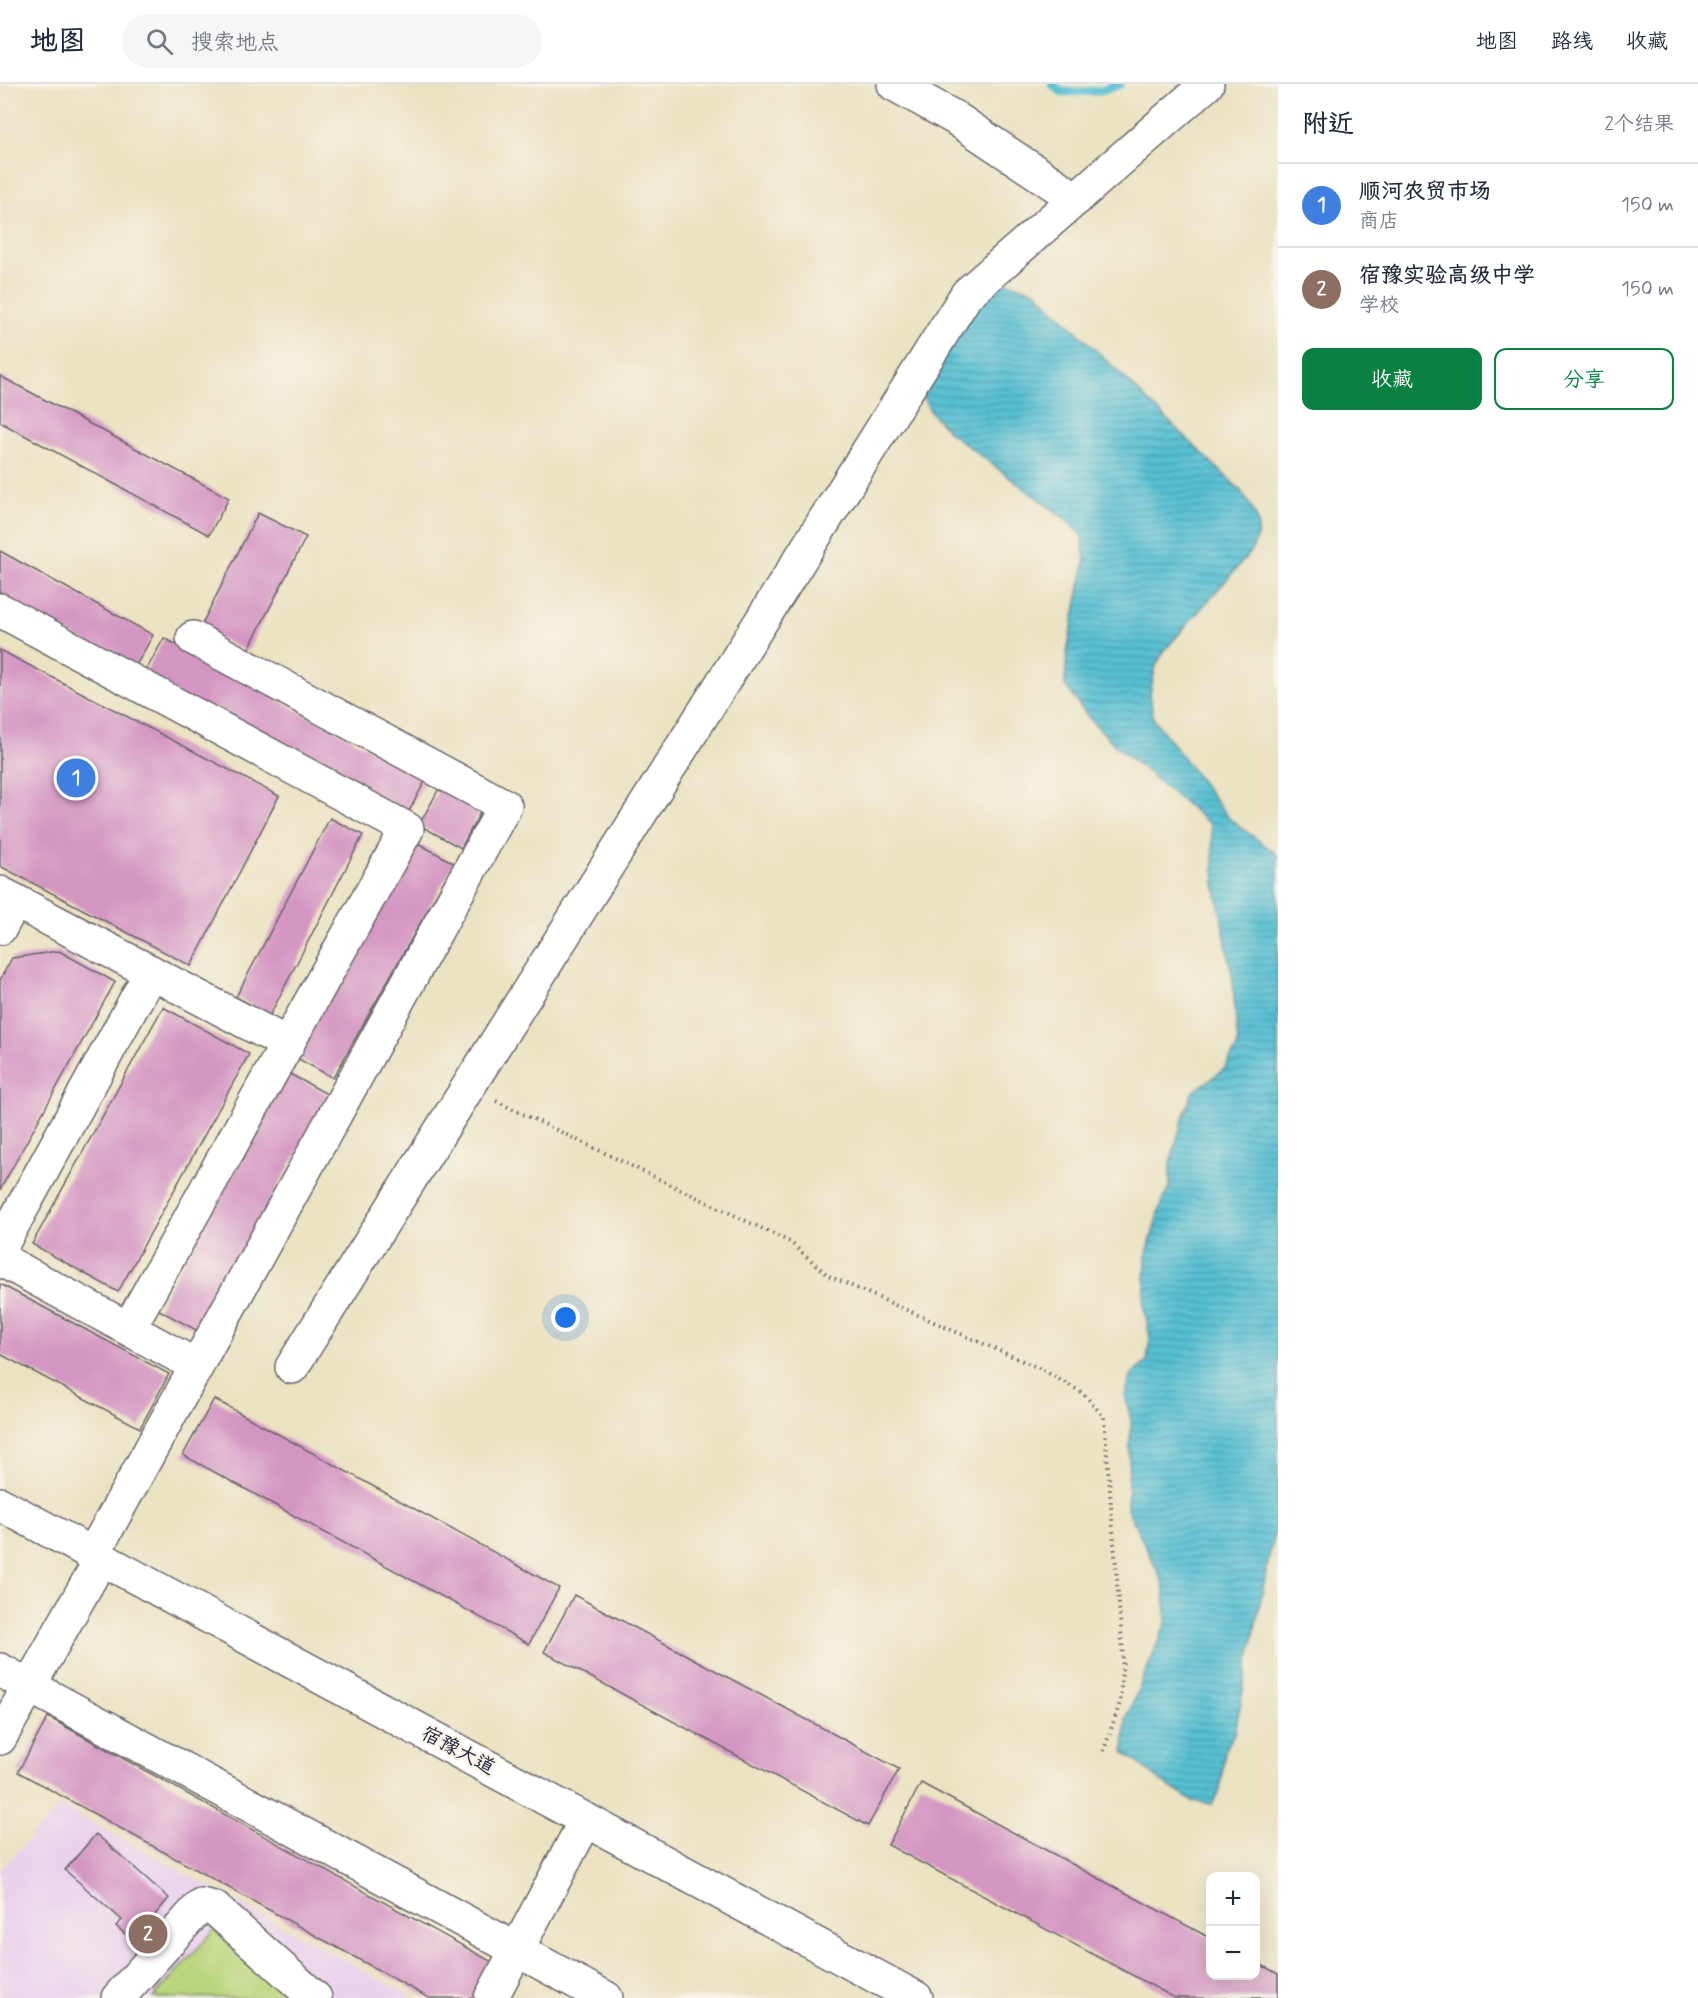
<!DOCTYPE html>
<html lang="zh">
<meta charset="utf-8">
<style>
body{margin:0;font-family:Mynerve,"LXGW WenKai TC",sans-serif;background:#f6f6f7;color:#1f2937}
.controls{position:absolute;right:18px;bottom:18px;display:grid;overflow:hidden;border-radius:12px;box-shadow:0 6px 24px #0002}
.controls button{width:54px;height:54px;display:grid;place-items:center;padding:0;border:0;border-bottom:2px solid #e0e1e3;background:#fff;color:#1f2937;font:30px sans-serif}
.you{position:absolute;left:566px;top:1234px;width:21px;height:21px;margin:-15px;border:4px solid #fff;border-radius:50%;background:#1a73e8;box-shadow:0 0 0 9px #1a73e833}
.badge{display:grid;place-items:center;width:39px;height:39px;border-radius:50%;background:#0b8043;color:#fff;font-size:20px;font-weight:700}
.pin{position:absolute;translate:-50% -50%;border:3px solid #fff;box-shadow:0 2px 6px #0006}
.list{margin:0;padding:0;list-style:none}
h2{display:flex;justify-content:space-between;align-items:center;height:78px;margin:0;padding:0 24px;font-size:26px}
h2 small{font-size:20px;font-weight:400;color:#747a83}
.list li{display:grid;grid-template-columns:39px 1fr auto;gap:18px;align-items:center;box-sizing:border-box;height:84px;padding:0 24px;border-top:2px solid #e0e1e3}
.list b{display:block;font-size:22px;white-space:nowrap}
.list p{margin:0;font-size:20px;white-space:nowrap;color:#747a83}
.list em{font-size:20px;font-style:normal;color:#747a83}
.actions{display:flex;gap:12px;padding:18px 24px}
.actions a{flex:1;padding:14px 0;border:2px solid #0b8043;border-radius:12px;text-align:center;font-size:21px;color:#0b8043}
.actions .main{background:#0b8043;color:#fff}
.icon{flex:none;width:33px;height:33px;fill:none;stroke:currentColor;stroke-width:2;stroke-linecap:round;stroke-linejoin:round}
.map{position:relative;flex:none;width:1278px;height:1914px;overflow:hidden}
header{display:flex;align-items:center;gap:36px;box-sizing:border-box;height:84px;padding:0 30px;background:#fff;border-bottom:2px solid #e0e1e3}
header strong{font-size:28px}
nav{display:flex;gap:33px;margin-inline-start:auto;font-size:21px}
.search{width:420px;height:54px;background:#f6f6f7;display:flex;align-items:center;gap:15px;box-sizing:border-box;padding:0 21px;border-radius:33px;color:#747a83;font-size:22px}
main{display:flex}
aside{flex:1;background:#fff}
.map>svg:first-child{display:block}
</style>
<header>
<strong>地图</strong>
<div class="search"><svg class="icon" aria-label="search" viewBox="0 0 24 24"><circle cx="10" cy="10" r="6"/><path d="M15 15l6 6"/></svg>搜索地点</div>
<nav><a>地图</a><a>路线</a><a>收藏</a></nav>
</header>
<main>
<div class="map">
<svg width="1278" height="1914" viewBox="0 0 1278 1914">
<defs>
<pattern id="water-rules" width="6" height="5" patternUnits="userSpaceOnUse" patternTransform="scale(1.5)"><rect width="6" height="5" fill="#56c0d3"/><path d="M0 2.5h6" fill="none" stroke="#479cac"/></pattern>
</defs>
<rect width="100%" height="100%" fill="#f7f3e8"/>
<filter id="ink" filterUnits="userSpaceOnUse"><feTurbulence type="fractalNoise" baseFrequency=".0167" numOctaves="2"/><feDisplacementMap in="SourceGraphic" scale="12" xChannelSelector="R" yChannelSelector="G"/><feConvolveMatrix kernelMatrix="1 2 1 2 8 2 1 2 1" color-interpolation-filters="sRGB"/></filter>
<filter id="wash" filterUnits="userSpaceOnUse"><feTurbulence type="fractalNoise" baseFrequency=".008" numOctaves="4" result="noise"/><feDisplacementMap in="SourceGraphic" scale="24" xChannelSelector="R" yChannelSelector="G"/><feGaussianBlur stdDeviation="1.35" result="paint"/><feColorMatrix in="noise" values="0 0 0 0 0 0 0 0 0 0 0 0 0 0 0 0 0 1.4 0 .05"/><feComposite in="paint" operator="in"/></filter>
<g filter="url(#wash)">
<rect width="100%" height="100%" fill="#ebe2c1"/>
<!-- built -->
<path fill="#ead1ec" d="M60,1721l354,193h-414v-128z"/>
<!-- park -->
<path fill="#bad57b" stroke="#6e7c5b" stroke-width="1.5" d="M214,1846l76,68h-137z"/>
<!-- water -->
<path fill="url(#water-rules)" stroke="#3c7187" stroke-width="1.5" d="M1003,197l32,10 206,200c16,25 24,32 10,61l-87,99 -9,17 -5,26 3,24 76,100 49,37v667l-9,35 -34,175 -10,19 -5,39 -8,14 -20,-3 -30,-19 -38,-30 2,-33 41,-98 -4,-38 -36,-75 4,-88 -6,-25 7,-21 15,-12 3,-25 -6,-29 2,-51 13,-47 11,-25v-21l12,-43 10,-28 33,-25 13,-23 -6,-70 -17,-91 -4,-59 -94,-78 -29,-30 -23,-32 2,-34 18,-89 -3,-27 -17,-16 -116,-87 -18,-20 -9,-16 2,-15 58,-83z"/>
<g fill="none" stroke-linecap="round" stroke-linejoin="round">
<!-- stream -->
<path stroke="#56c0d3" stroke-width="9" d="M1052,0l10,8 39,-1 19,-7"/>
</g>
<g id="blocks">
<!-- building -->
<g fill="#d495c2">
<path d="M0,292l229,122 -20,37 -209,-113z"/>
<path d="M258,429l48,24 -59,115 -47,-24z"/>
<path d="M0,467l153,84 -19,34 -134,-74z"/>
<path d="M164,554l262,141 -20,38 -263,-141z"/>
<path d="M0,566l279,146 -88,170 -191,-100z"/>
<path d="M440,703l42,22 -21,39 -42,-23z"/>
<path d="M330,734l33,17 -93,180 -34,-18z"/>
<path d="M414,757l40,22 -121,215 -38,-21z"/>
<path d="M59,867l56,31 -115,208v-210l12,-22z"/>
<path d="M163,923l86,47 -131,238 -86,-48z"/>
<path d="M288,989l41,22 -131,236 -41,-22z"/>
<path d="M0,1200l169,90 -29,54 -140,-74z"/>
<path d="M214,1315l345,189 -30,56 -346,-189z"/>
<path d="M574,1511l325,174 -31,57 -324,-174z"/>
<path d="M48,1633l446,246 -20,35h-45l-411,-226z"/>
<path d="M921,1699l289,155v38h46v-14l22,12v24h-103l-287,-153z"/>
<path d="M96,1750l73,64 -36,43 -17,-15 6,-6 -57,-50z"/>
</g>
</g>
</g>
<g filter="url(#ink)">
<use href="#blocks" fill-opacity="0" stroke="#68656a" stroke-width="1.5"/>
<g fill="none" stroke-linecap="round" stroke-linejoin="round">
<!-- minor casing -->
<g stroke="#68656a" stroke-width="36">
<g id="minor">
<path d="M894,0l61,34 121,81"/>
<path d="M0,526l407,219 -278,499"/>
<path d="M0,809l288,151"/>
<path d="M0,844l15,-27"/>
<path d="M0,1164l151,-276"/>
<path d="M0,1175l197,107"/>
<path d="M292,1283l675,-1073 240,-210"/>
<path d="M0,1420l916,494"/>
<path d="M93,1470l412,-748 -312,-168"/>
<path d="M0,1586l606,328"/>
<path d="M0,1654l101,-179"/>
<path d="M118,1914l83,-93 13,3 101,90"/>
<path d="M491,1914l95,-178"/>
</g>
</g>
<!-- path -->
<path stroke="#68656a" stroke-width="4" stroke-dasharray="1.5 4.5" stroke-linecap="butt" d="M496,1017l294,141 39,34 212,93 42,24 21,24 19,238 -3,48 -17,50"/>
<!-- minor -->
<use href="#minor" stroke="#fff" stroke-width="33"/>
</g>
</g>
<g text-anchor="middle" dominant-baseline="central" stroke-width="4.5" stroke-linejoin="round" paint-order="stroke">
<!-- street labels -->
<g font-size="20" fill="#22223b" stroke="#f7f3e8">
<text transform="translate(458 1667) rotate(28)">宿豫大道</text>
</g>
</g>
</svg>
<div class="controls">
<button>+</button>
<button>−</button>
</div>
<div class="you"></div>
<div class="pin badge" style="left:76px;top:694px;background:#3f7fe0">1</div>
<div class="pin badge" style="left:148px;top:1850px;background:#8d6e63">2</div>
</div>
<aside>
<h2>附近<small>2个结果</small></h2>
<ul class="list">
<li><span class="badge" style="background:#3f7fe0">1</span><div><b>顺河农贸市场</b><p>商店</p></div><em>150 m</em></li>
<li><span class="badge" style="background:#8d6e63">2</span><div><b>宿豫实验高级中学</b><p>学校</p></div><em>150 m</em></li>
</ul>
<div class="actions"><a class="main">收藏</a><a>分享</a></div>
</aside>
</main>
